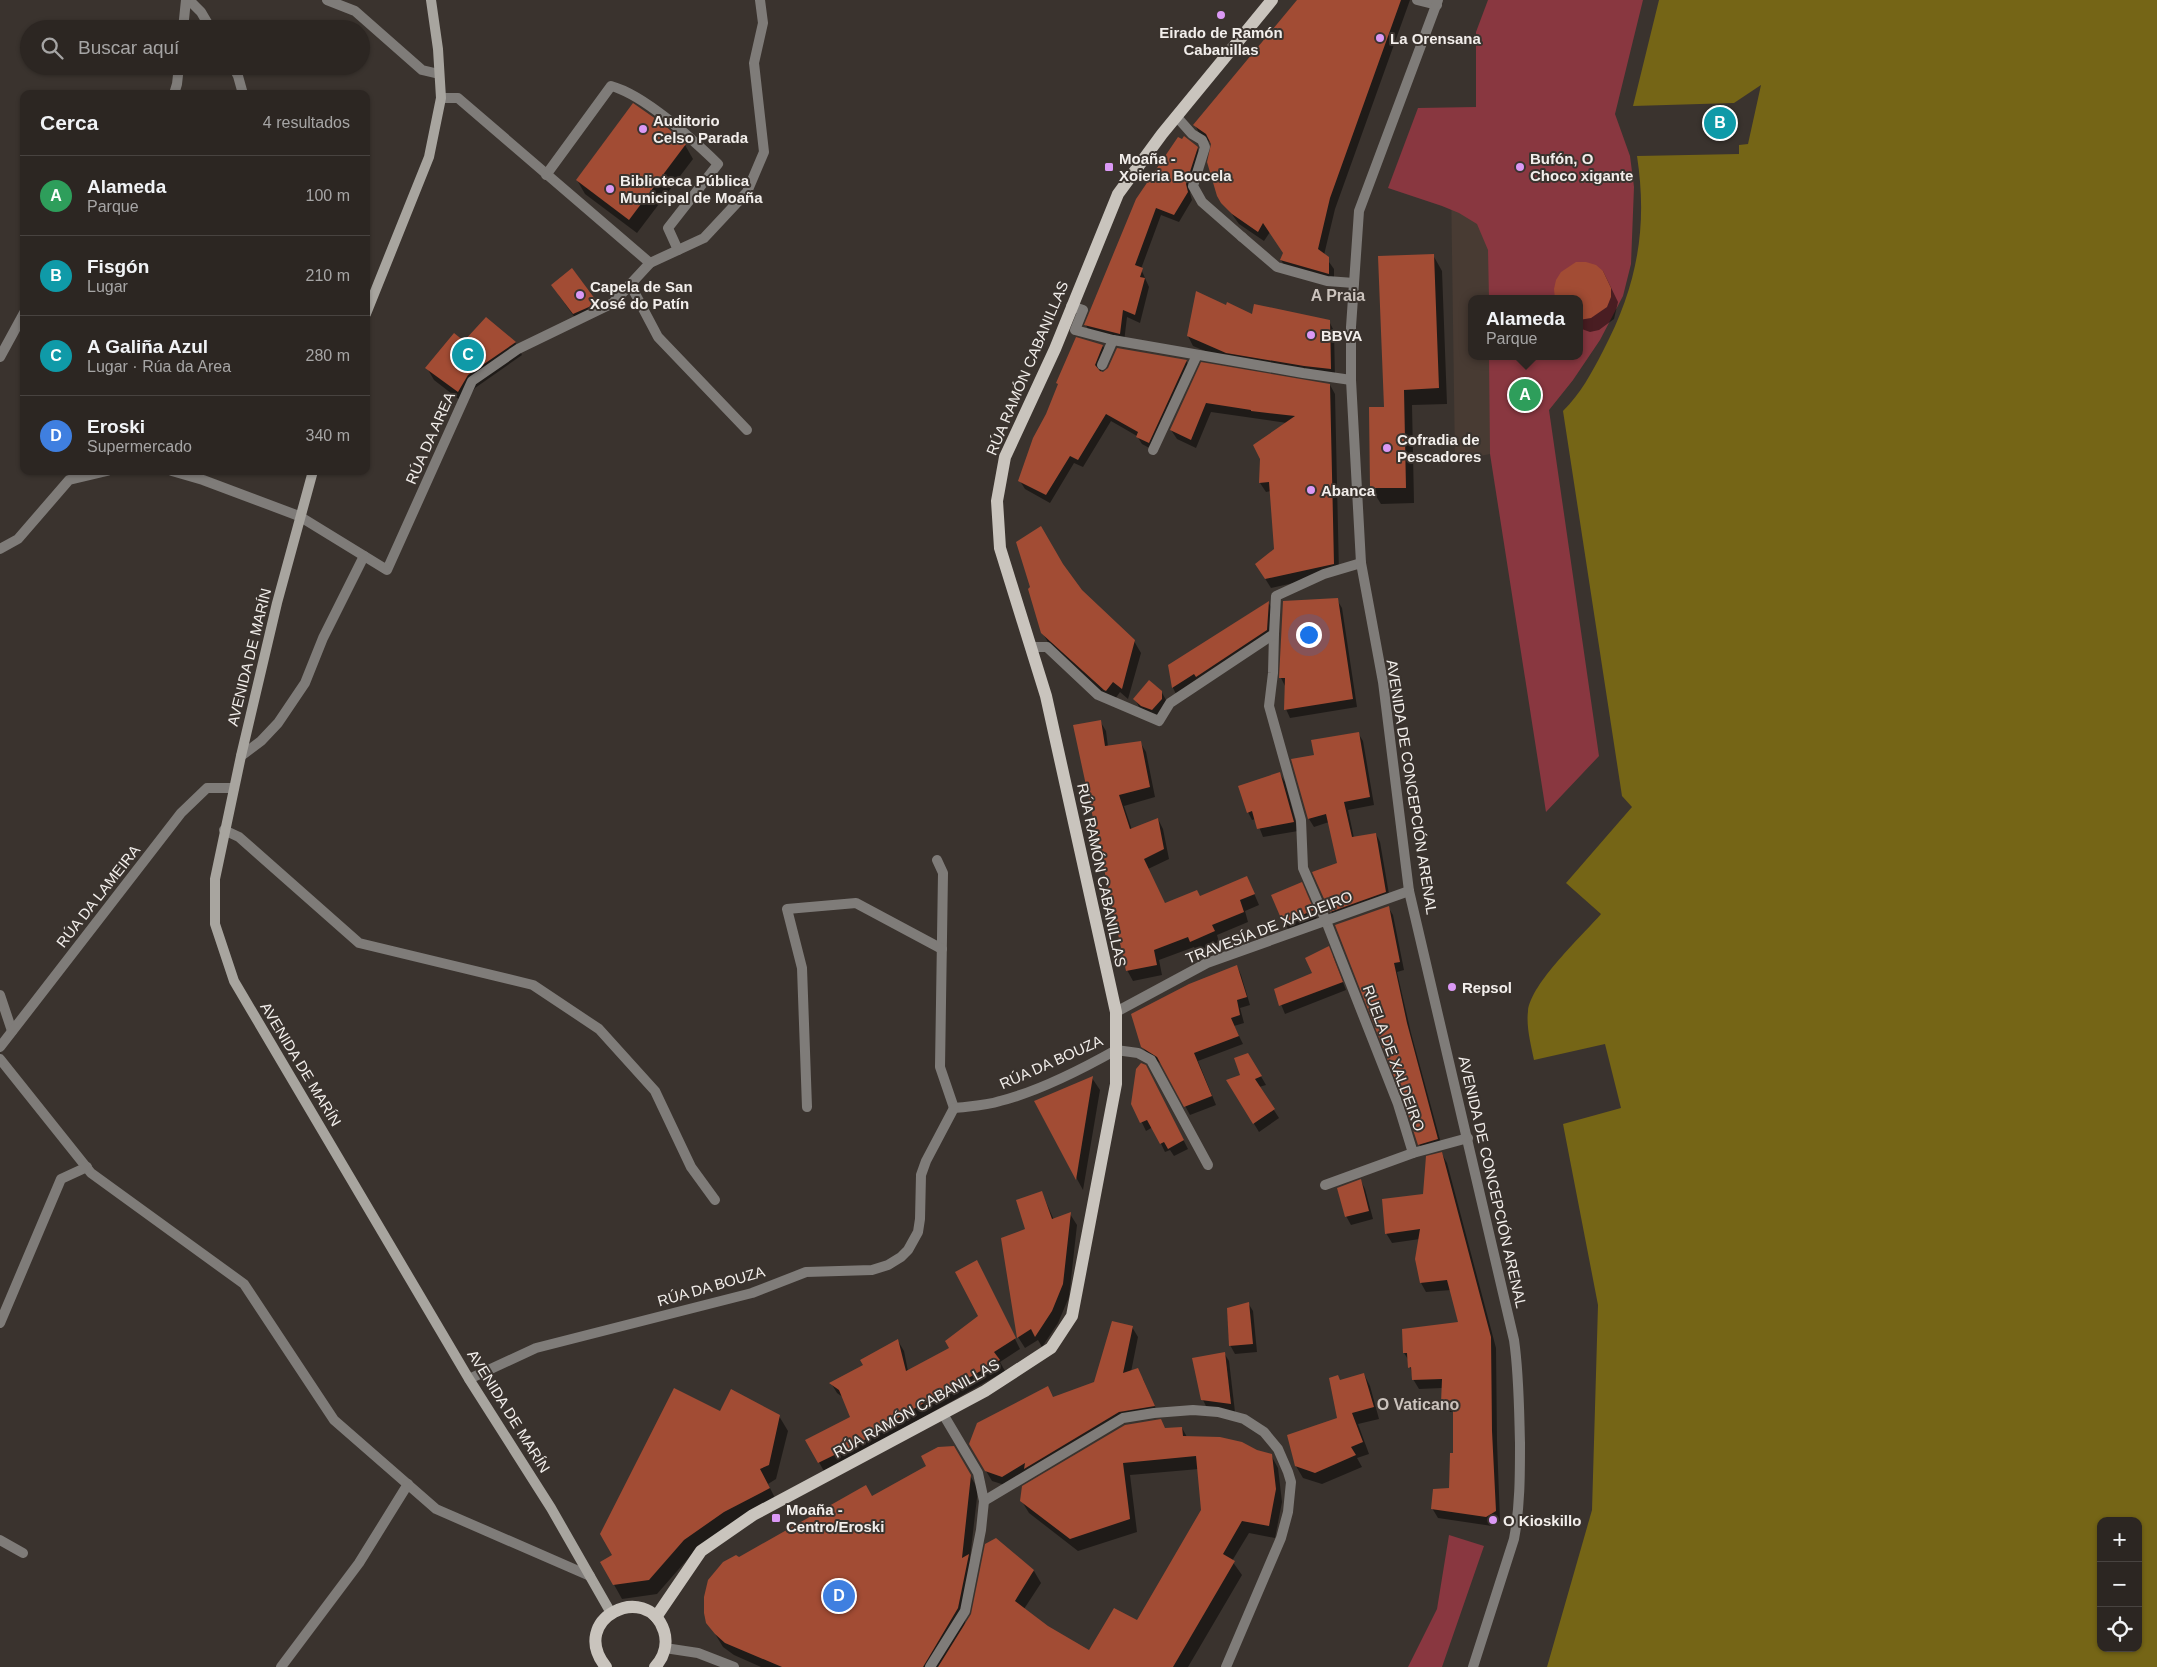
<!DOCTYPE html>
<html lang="es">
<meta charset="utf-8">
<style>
body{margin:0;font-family:Helvetica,sans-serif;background:#342e2a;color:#f1f3f6}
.controls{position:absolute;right:15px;bottom:15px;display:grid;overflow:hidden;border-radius:10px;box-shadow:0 1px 4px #0004}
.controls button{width:45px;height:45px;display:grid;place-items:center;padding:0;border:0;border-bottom:1px solid #484340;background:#2c2622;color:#f1f3f6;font:25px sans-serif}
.you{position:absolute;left:1308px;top:634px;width:18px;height:18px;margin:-12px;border:4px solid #fff;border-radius:50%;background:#1a73e8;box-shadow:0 0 0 8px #1a73e833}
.badge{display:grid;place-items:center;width:32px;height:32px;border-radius:50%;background:#8abfa5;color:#fff;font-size:16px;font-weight:700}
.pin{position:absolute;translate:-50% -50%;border:2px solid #fff;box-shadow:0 1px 5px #0006}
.popup{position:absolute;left:1468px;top:295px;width:115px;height:65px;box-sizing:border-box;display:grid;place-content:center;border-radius:10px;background:#2c2622;filter:drop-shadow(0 1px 4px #0005);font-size:16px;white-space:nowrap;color:#a6a5a5}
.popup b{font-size:19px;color:#f1f3f6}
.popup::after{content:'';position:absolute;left:50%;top:100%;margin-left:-10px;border:10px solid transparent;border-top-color:#2c2622}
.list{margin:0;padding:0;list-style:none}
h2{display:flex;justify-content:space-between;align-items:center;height:65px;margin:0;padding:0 20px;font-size:21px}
h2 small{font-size:16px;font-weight:400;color:#a6a5a5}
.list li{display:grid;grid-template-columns:32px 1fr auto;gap:15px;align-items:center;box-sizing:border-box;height:80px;padding:0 20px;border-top:1px solid #484340}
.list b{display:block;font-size:19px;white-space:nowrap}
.list p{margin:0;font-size:16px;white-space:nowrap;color:#a6a5a5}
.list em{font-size:16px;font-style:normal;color:#a6a5a5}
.icon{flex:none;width:28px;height:28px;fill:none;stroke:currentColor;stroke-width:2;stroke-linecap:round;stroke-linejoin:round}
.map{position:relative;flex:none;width:2157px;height:1667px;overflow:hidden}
.search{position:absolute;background:#2c2622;box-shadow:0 1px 4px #0004;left:20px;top:20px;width:350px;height:55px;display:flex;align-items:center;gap:12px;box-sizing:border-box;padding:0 18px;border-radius:28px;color:#a6a5a5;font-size:19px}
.panel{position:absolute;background:#2c2622;box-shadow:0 1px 4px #0004;left:20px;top:90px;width:350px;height:385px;border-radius:10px}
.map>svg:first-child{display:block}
</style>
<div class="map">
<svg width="2157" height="1667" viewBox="0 0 2157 1667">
<rect width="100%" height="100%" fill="#3a332e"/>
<!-- built -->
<path fill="#483b33" d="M1451,185l96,114h-76v57h95l7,24 -24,30 -59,44 -35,7z"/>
<!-- green -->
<g fill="#893740">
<path d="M1488,0h155l-28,114 15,42 4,31 -3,77 -8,32 -23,44 -27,40 -24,30 50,346 -53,56 -56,-358 -1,-98h90v-57h-90l-1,-49 -11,-26 -18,-11 -17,-7 -54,-18 30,-80 58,-1v-75z"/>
<path d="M1449,1535l35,11 -42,121h-34l29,-58z"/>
</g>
<!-- water -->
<path fill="#756516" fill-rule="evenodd" d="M1659,0h498v1667h-610l45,-157 6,-205 -35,-181 58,-16 -16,-64 -71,16c-3,-15 -8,-33 -6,-49 3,-28 54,-75 73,-97l-35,-31 66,-76 -10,-11 -59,-385c18,-18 28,-37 40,-60 34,-65 45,-123 34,-195l102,-2v-9l9,-1 13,-59 -27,18 -101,3zM2101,1521h37v127h-37z"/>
<!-- shadow -->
<g fill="#0007">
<path d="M1298,0h112l-75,209 -11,46 10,14v15l-47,-14 -6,-10 3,-6 -14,-22 -6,9 -25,-17 -21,-29 -5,-51 -13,-9 -5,-10z"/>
<path d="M685,145l8,14 -56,74 -52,-39 -8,-14z"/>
<path d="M1197,148l5,9 -12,36 2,7 -13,22 -18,-7 -20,54 8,18 -9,36 -13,-6 -3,25 -34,-9 -4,-8 51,-125z"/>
<path d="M1433,255l9,16 5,133 -35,1 2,98 -33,1 -10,-16 14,-80z"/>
<path d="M1577,264l26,7 15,31 -4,17 -15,11 -9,2 -11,-4v-29l-17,-27z"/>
<path d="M558,294l39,9 4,8 -23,11z"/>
<path d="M1227,307l26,9 76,5 5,10 1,47 -103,-16 -39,-16 -5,-10z"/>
<path d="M515,342l7,13 -47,33 -10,16 -31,-24 -7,-12 37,-25z"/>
<path d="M1103,346l4,8 -7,19h4l5,-4 77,-8 5,8 -38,81 -11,-6 -5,-8 -26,-15 -28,46 -9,-4 -24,40 -25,-14 -5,-8z"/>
<path d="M1202,364l128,21 5,9 4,179 -68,15 -15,-24 19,-14 -4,-59 -5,1 -6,-9 27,-60 -76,-11 -15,36 -19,-9 -6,-9z"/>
<path d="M1062,564l19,27 53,50 7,12 -13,46 -8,-7 -7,10 -64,-58 -7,-12z"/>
<path d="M1337,600l5,8 15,99 -67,11 -4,-9 -1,-23 -4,-8 3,-76z"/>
<path d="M1268,602l5,8 -2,29 -94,57 -4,-8 -4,-22z"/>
<path d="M1161,691l5,9v7l-9,11 -18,-11 -4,-8z"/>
<path d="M1100,721l6,10 2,16 32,-5 6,10 9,45 -31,9 8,24 26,-11 5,10 6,30 -21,10 17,35 35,-7 47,-20 12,28 -14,6 3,11 -31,13 2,7 -22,9 -3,-4 -35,13 3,15 -29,6 -6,-11 -53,-244z"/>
<path d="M1358,733l5,8 11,64 -26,5 6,28 22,-4 4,8 10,58 -55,20 -4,-9 8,-47 -10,-42 -15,5 -5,-8 -16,-59 22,-4z"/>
<path d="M1280,774l5,8 13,49 -35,6 -7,-18 -4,1 -4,-8z"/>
<path d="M1306,892l11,26 -28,13 -16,-35z"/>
<path d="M1388,907l5,8 11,55 -7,2 14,61 31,114 -18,5 -5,-8 -13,-43z"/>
<path d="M1333,956l13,34 -61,24 -10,-24 39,-16z"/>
<path d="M1237,966l4,9 9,30 -10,3 4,15 -10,3 9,18 -45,17 18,44 -26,10 -27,-50 -15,-10 -6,-9z"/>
<path d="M1248,1054l18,31 -7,2 20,31 -20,14 -31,-51 14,-6z"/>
<path d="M1150,1075l38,74 -14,7 -4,-6 -5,2 -12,-25 -7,4 -13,-27z"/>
<path d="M1092,1078l8,12 -17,100 -48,-88z"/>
<path d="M1442,1154l5,9 49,185 1,93 3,80 -8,5 -54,-8 -6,-10 18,-18 4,-36v-42h-7l-5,-10v-14l-23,1 -6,-10 -4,-18 -5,-8 -1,-23 56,-7 -8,-33 -25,2 -5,-9 -1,-44 -28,4 -6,-10 38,-38z"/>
<path d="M1361,1181l4,8 8,30 -22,6 -5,-9z"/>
<path d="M1042,1193l12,27 16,-6 7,11 -8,72 -11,26 -16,24 -4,-7 -13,8 -7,-11 9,-107z"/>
<path d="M982,1272l38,77 -20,13 5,9 -180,102 -18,-32 45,-23 -8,-20 -7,-5 -6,-10 33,-18 34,-24 6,10 4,20 42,-23 30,-31z"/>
<path d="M1248,1303l5,8 4,41 -22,2 -5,-9z"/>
<path d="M1132,1327l6,10 -7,35 12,7 16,37 -34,6 -117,64 -16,-5 -22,-37 84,-46 41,-15z"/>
<path d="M1224,1353l5,8 6,51 -28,-4 -4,-8z"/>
<path d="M1364,1374l6,12 9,33 -21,5 11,30 -12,4 5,9 -40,17 -19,-6 -7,-12 42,-48 2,-37z"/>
<path d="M721,1413l58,3 9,15 -12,48 -8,5 9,18 -85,52 -35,40 -35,5 -20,-36 12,-7z"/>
<path d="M1182,1428l5,9 84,18 7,13 4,34 -7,36 -26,-5 -17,28 10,14 -54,92h-427l-27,-12 -11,-8 -15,-25 31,-63 133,-61 56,-32 25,-19 25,42 -8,69 6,10 -12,59 70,-56 7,12 -17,26 24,18 41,25 48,-30 66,-112 -4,-41 -69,6 7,57 -59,19 -49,-38 -8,-13 144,-70z"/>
</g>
<!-- building -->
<g fill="#a24c34">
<path d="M1297,0h104l-71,198 -12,51 11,8v17l-49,-14 3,-7 -20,-30 -5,9 -26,-18 -11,-11 -4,-7 -10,-34 4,-18 -5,-10 -13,-9z"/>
<path d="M633,103l30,21 23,20 -57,76 -53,-40z"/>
<path d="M1184,136l14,11 -12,37 2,8 -14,23 -18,-7 -21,57 8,3 -3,9 5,1 -10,37 -12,-5 -3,24 -36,-9 52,-126 42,-62 4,2z"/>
<path d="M1434,254l5,134 -35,2 2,98h-36l-1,-81h15l-6,-151z"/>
<path d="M1576,262h10l10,3 7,6 8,17v9l-4,10 -16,11 -12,2v-21h-24l-1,-10 2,-9 5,-8z"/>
<path d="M572,268l26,35 -25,11 -22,-29z"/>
<path d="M1196,291l30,14 1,-3 25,12 2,-10 76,16 1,49 -27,-3 -78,-13 -39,-17z"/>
<path d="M486,317l30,25 -48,33 -10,17 -33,-24 29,-35 10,8z"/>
<path d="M1076,337l27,8 -8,20 5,6 3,1 5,-4 9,-20 70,12 -38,83 -13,-6 2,-5 -32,-18 -28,46 -8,-4 -24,39 -28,-14 15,-43 13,-24 12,-30 -2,-1z"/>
<path d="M1201,362l129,22 4,180 -69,15 -10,-15 19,-15 -5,-67 -10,1 1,-24 -7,-14 42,-29 -44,-5v-1l-45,-7 -15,37 -21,-10z"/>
<path d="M1041,526l22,38 19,26 53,50 -13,49 -9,-7 -7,9 -2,-1 -63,-57 -13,-44 2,-2 -14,-45z"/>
<path d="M1338,598l15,101 -69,11 1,-32h-6l4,-77z"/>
<path d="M1269,601l-2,29 -71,47 -2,-3 -22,14 -4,-23z"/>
<path d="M1149,680l13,11v8l-10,11 -11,-4 -8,-7z"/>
<path d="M1101,720l4,26 36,-5 9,46 -31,8 11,34 28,-11 6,31 -20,10 21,44 32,-13 3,6 47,-20 8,18 -15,6 4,12 -32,13 3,6 -25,11 -2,-5 -34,13 3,15 -31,6 -53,-246z"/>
<path d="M1359,732l11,65 -26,5 8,35 24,-4 10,59 -56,20 -18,-40 25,-9 -11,-49 -18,5 -17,-60 23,-4 -3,-15z"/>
<path d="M1280,772l14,50 -37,7 -5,-18 -5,2 -9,-27z"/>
<path d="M1302,882l12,28 -31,13 -12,-28z"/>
<path d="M1389,906l11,56 -6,1 13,60 31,116 -20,6 -14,-43 -69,-177z"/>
<path d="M1329,946l14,36 -64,24 -5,-17 38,-16 -7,-15z"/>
<path d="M1237,965l10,32 -10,3 3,15 -9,3 8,18 -45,17 18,43 -28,11 -27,-50 -16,-10 -10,-33 58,-30z"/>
<path d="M1248,1053l14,23 -7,3 20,30 -22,15 -27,-44 14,-5 -6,-17z"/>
<path d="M1141,1063l5,2 38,75 -16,9 -4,-7 -4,2 -13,-24 -7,3 -9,-19 5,-35z"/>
<path d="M1093,1076l-17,104 -42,-79z"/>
<path d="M1442,1152l49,185 1,94 4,80 -10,6 -55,-8 2,-20 16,-1 1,-35h3v-51l-12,1 1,-24 -30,1 -1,-13 -3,1 -1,-15h-4l-1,-24 56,-7 -11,-42 -27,3 -5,-24 5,-30 -35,5 -3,-35 41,-5 3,-38z"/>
<path d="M1361,1179l8,32 -24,6 -8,-29z"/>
<path d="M1042,1191l10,28 19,-7 -8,72 -11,27 -17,26 -4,-8 -14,9 -16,-100 24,-9 -9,-29z"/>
<path d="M977,1260l39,78 -22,14 6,8 -106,60 -31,21 -45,22 -13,-23 45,-23 -11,-27 -10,-7 34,-18 -3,-5 38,-21 8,32 43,-23 -4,-7 33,-25 -23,-44z"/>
<path d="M1249,1302l4,42 -24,2 -2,-38z"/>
<path d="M1112,1321l21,5 -10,47 15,-5 17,38 -36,6 -95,57 1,-6 -23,14 -17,-6 -16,-27 8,-21 71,-37 5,11 41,-15z"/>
<path d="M1225,1352l6,52 -30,-4 -9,-42z"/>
<path d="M1364,1373l10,34 -22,6 11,29 -12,5 5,8 -41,18 -20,-7 -8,-31 50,-17 -8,-40 9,-3 2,5z"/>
<path d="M674,1388l46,23 11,-22 49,26 -11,50 -9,4 10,19 -46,24 -40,28 -35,40 -36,5 -13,-23 12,-7 -12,-21z"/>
<path d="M1161,1419l4,9 17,-1 1,9 37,1 22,5 15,8 15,4 4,35 -7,37 -27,-5 -19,33 12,7 -62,106h-235l33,-53 14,-70 11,-6 38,32 -19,31 33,25 41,24 25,-42 23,12 64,-110 -5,-54 -73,7 7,56 -60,20 -50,-38 2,-15 103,-61z"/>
<path d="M954,1446l17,29 -9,83 7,-4 -11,54 -35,59h-141l-57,-24 -10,-9 -9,-11 -2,-10v-16l4,-17 15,-18 13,-7 3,2 127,-72 6,11 54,-30 -5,-10 17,-9z"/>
</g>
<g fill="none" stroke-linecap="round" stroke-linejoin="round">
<!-- pedestrian -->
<g stroke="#7f7c79" stroke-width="10">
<path d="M1417,0l20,5"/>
<path d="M1176,116l16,18 10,6 3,7 -12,39 9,16 40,35"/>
<path d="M630,284l28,53 89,93"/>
<path d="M1071,306l12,4 -8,20 38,10 190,33 48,7"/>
<path d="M1102,365l11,-25"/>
<path d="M1153,450l44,-95"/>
<path d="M1274,634l-1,39 -4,33 32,114 2,48 23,53 72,183 15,49 55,-15"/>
<path d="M1033,647h14l51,48 61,26 11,-18 104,-69 2,-38 48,-22 37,-11"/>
<path d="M1116,1012l91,-49 202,-72"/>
<path d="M1116,1050l22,3 13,7 57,105"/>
<path d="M1325,1185l88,-32"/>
</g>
<!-- minor -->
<g stroke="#7f7c79" stroke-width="10">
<path d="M189,0l12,12 10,17"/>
<path d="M327,0l28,11 67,59 17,4"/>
<path d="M183,29l3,-29"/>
<path d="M233,66l5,10 5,18"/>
<path d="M174,94l3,-10 2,-18"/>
<path d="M441,98h17l192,165"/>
<path d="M546,175l65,-89c34,9 81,53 107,78l-50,64 10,22"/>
<path d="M1242,237l35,30 50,14 27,2"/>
<path d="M0,357l24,-44"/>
<path d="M172,471l31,9 96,36 88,54 85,-189 46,-32 95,-46 37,-40 54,-25 43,-46 17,-40 -10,-89 9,-40 -3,-23"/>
<path d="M0,549l18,-10 51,-59 38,-9"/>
<path d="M241,756l20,-15 17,-18 27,-40 18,-45 41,-82"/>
<path d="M224,830l15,7 120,106 174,42 66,44 56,62 36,76 24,33"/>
<path d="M937,860l6,13 -3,194 14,41"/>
<path d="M0,995l12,36"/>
<path d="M0,1047l181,-234 26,-25h27"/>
<path d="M0,1059l91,114 153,111 90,136 102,89 154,67"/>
<path d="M807,1107l-5,-139 -15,-59 69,-6 86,46"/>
<path d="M954,1108c16,-2 31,-2 46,-7 36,-9 84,-33 116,-51"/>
<path d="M0,1323l61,-144 26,-12"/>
<path d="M469,1379l67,-31 216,-55 54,-21 66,-2 16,-5 13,-8 7,-7 10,-18 2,-13 1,-44 5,-14 28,-53"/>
<path d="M984,1501l139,-83 31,-5 39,-3 25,2 26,7 20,13 14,17 10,23 3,10 -3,30 -7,26 -55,129"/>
<path d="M0,1540l23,13"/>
<path d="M281,1667l78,-104 49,-79"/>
<path d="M930,1667l35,-56 16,-81 3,-29 -6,-28 -35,-59"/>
</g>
<!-- tertiary -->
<g stroke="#7f7c79" stroke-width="10">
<path d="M1438,0l-79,211 -8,116v53l10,183 22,119 26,209 105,449c5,34 5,68 6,103 0,32 0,64 -6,96l-41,128"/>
<path d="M665,1648l33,5 36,14"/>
</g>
<!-- secondary -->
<g stroke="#a8a59f" stroke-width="10">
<path d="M366,314l63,-157 12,-59 -3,-49 -7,-49"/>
<path d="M313,471l-36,132 -36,153 -26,123v45l19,57 235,398 82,129 60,105"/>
</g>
<!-- primary -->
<g stroke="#c9c4bd" stroke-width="12">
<path d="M656,1617l45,-66 52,-36 232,-124 66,-43 21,-32 44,-232v-72l-70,-316 -46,-148 -3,-47 8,-44 50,-108 63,-155 44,-60 110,-134"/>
<path d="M606,1667c-39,-48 41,-87 58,-36 4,13 0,26 -9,36"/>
</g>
</g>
<!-- markers -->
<g fill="#db99f5" stroke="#3a332e" stroke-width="2">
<circle cx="1221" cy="15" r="5"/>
<circle cx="1380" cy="38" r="5"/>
<circle cx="643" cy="129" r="5"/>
<rect x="1104" y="162" width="10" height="10" rx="2.5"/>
<circle cx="1520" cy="167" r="5"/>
<circle cx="610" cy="189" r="5"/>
<circle cx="580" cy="295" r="5"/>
<circle cx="1311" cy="335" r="5"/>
<circle cx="1387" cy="448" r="5"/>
<circle cx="1311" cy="490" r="5"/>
<circle cx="1452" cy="987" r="5"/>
<rect x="771" y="1513" width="10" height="10" rx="2.5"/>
<circle cx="1493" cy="1520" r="5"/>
</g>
<g text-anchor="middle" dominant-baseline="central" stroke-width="4" stroke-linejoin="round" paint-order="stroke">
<!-- poi labels -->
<g font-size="15" font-weight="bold" fill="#f2eeeb" stroke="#3a332e" text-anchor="start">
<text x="1221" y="32" text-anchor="middle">Eirado de Ramón<tspan x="1221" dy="17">Cabanillas</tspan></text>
<text x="1390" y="38">La Orensana</text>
<text x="653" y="120">Auditorio<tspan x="653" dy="17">Celso Parada</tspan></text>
<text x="1119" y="158">Moaña -<tspan x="1119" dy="17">Xoieria Boucela</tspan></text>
<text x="1530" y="158">Bufón, O<tspan x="1530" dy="17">Choco xigante</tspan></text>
<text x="620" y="180">Biblioteca Pública<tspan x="620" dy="17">Municipal de Moaña</tspan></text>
<text x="590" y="286">Capela de San<tspan x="590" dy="17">Xosé do Patín</tspan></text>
<text x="1321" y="335">BBVA</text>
<text x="1397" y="439">Cofradia de<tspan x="1397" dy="17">Pescadores</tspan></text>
<text x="1321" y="490">Abanca</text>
<text x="1462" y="987">Repsol</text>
<text x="786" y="1509">Moaña -<tspan x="786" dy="17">Centro/Eroski</tspan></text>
<text x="1503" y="1520">O Kioskillo</text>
</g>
<!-- street labels -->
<g font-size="15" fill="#f2eeeb" stroke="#3a332e">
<text transform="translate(1027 368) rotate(-67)">RÚA RAMÓN CABANILLAS</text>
<text transform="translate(430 438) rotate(-66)">RÚA DA AREA</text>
<text transform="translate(249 657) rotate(-76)">AVENIDA DE MARÍN</text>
<text transform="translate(1412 787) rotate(81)">AVENIDA DE CONCEPCIÓN ARENAL</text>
<text transform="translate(1102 875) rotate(78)">RÚA RAMÓN CABANILLAS</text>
<text transform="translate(98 896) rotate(-52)">RÚA DA LAMEIRA</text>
<text transform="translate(1269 927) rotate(-21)">TRAVESÍA DE XALDEIRO</text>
<text transform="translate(1394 1058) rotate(70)">RUELA DE XALDEIRO</text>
<text transform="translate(1051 1062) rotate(-24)">RÚA DA BOUZA</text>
<text transform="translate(301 1064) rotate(59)">AVENIDA DE MARÍN</text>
<text transform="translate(1493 1182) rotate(77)">AVENIDA DE CONCEPCIÓN ARENAL</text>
<text transform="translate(711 1286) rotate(-16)">RÚA DA BOUZA</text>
<text transform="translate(916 1408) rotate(-29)">RÚA RAMÓN CABANILLAS</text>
<text transform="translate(509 1411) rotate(58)">AVENIDA DE MARÍN</text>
</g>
<!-- neighbourhood labels -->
<g font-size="16" font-weight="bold" fill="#cbc3bd" stroke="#3a332e">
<text x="1338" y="295">A Praia</text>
<text x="1418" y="1404">O Vaticano</text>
</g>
</g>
</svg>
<div class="controls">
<button>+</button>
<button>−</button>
<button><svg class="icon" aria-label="locate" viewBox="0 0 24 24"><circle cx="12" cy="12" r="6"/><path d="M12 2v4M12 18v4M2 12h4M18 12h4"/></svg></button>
</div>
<div class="you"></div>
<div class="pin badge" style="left:1525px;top:395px;background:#2e9e5b">A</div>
<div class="popup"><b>Alameda</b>Parque</div>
<div class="pin badge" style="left:1720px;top:123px;background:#0f9aa8">B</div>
<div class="pin badge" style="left:468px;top:355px;background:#0f9aa8">C</div>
<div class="pin badge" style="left:839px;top:1596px;background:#3f7fe0">D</div>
<div class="search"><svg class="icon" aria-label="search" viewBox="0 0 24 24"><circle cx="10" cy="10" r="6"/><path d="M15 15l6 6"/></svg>Buscar aquí</div>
<section class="panel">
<h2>Cerca<small>4 resultados</small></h2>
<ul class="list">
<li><span class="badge" style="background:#2e9e5b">A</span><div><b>Alameda</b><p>Parque</p></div><em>100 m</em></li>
<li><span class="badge" style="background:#0f9aa8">B</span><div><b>Fisgón</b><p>Lugar</p></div><em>210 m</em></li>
<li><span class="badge" style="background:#0f9aa8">C</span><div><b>A Galiña Azul</b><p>Lugar · Rúa da Area</p></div><em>280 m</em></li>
<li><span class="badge" style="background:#3f7fe0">D</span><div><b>Eroski</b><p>Supermercado</p></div><em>340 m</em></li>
</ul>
</section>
</div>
